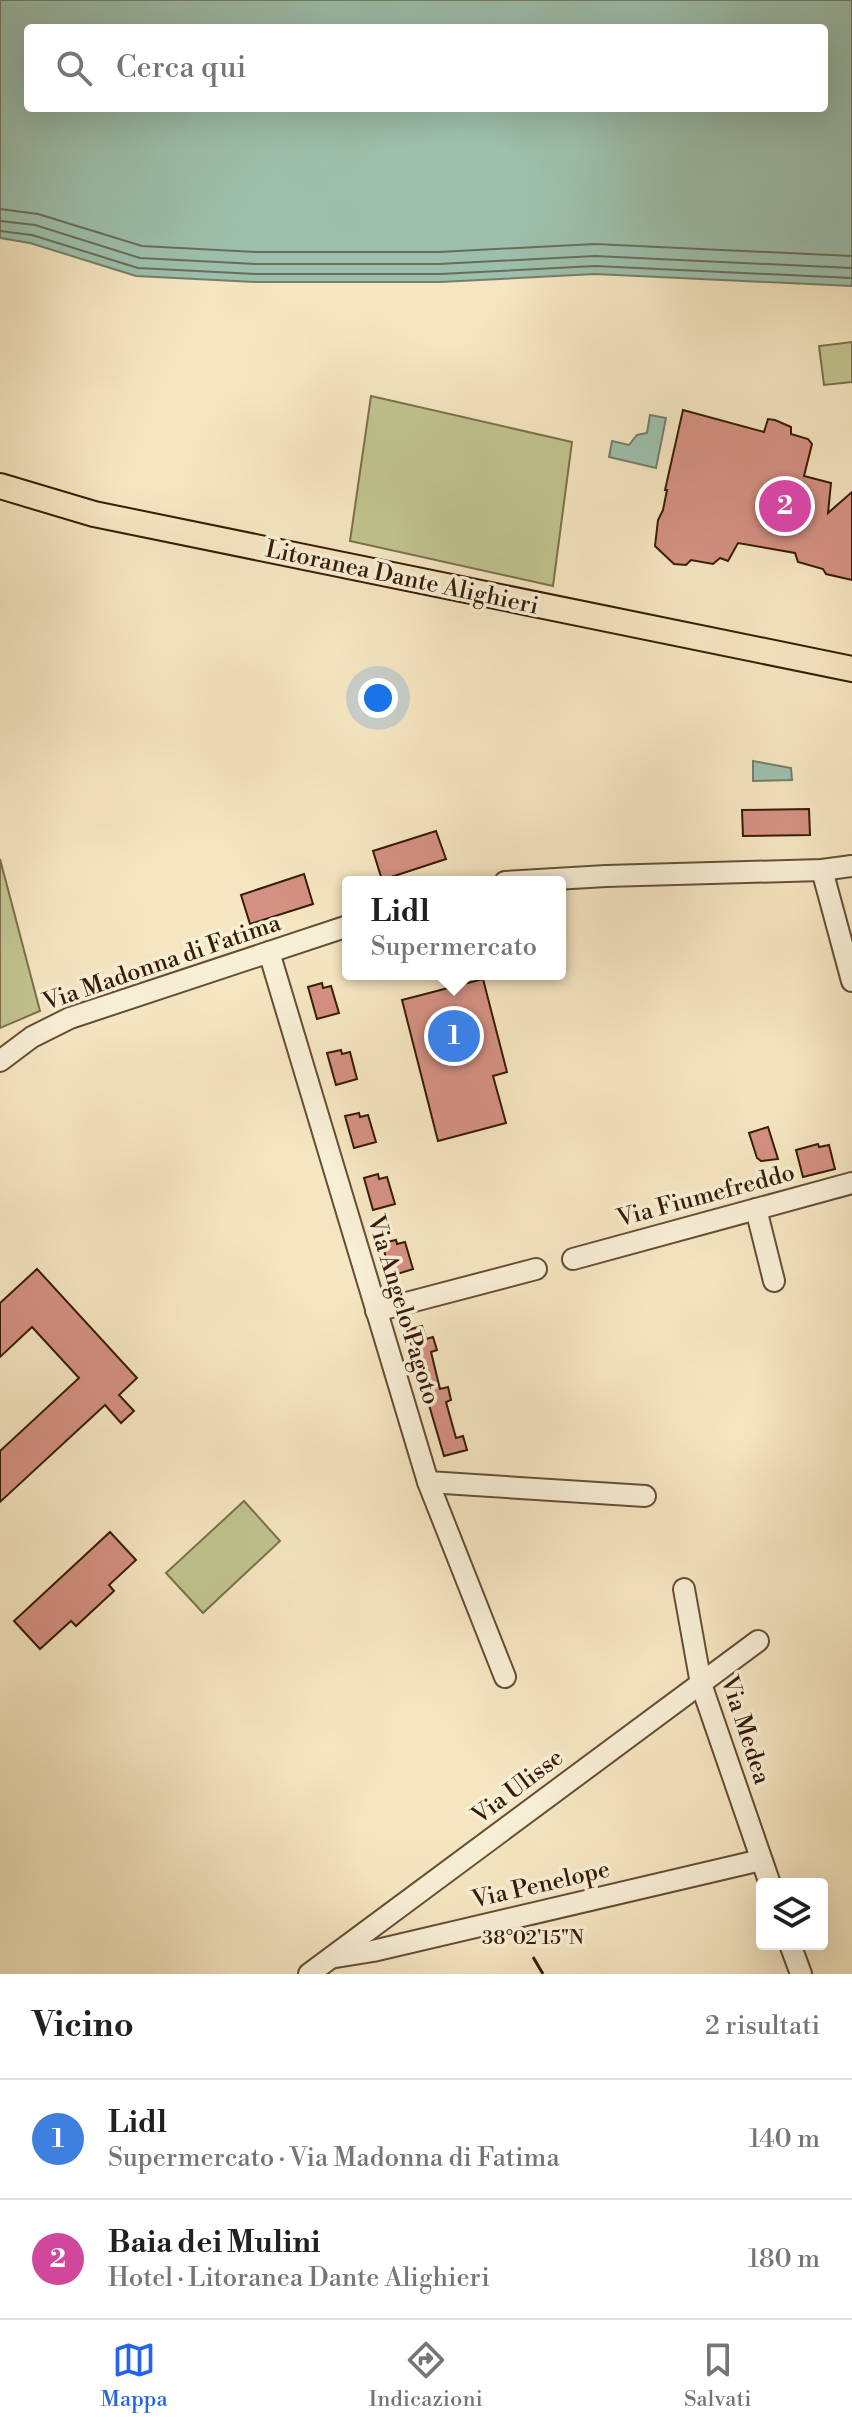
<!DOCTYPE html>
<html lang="it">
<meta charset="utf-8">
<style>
body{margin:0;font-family:"Libre Bodoni",serif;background:#f6f6f6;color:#202124}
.controls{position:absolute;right:24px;bottom:24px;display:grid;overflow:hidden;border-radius:8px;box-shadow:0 8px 32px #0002}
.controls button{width:72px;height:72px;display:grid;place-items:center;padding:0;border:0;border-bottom:2px solid #e0e0e0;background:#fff;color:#202124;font:40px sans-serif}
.you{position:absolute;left:378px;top:698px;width:28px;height:28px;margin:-20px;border:6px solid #fff;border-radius:50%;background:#1a73e8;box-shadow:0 0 0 12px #1a73e833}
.badge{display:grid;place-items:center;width:52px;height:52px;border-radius:50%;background:#2563eb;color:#fff;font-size:26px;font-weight:700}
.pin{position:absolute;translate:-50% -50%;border:4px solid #fff;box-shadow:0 2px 8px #0006}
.popup{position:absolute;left:342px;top:876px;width:224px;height:104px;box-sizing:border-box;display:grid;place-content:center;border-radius:8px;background:#fff;filter:drop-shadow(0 2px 6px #0005);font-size:26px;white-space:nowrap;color:#757577}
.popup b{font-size:30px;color:#202124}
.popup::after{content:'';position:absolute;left:50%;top:100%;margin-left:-16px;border:16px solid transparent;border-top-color:#fff}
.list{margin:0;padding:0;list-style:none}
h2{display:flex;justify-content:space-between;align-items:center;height:104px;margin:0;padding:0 32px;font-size:34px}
h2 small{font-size:26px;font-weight:400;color:#757577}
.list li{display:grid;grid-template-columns:52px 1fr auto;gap:24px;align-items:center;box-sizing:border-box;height:120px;padding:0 32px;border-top:2px solid #e0e0e0}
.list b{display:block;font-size:30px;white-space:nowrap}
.list p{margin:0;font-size:26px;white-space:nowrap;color:#757577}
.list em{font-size:26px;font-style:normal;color:#757577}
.icon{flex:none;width:44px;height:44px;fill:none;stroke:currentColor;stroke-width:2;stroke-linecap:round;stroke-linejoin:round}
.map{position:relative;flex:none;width:852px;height:1974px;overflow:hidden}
.search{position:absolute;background:#fff;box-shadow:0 8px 32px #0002;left:24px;right:24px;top:24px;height:88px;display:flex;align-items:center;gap:20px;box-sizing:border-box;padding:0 28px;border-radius:8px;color:#757577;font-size:30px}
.sheet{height:344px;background:#fff}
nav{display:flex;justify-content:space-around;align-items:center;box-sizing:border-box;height:112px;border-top:2px solid #e0e0e0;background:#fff;font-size:22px;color:#757577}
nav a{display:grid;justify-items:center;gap:4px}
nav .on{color:#2563eb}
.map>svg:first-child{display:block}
</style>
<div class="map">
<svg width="852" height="1974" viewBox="0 0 852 1974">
<rect width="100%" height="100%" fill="#f5e6c1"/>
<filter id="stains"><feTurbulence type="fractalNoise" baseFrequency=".0025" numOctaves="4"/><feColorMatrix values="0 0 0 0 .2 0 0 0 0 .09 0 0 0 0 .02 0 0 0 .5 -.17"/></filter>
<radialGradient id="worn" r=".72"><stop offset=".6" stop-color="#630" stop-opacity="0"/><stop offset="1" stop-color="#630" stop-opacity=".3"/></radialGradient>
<!-- green -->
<g fill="#c0c490" stroke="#7c704a" stroke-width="2">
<path d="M852,342v40l-28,3 -5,-39z"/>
<path d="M371,396l201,46 -19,144 -203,-45z"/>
<path d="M0,859l40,152 -40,17z"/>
<path d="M244,1501l36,40 -77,72 -37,-40z"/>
</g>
<!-- water -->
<g fill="#9dc0ad" stroke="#747e6a" stroke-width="2" fill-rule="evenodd">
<path d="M0,0h852v286l-257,-12 -155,8h-185l-119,-6 -106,-33 -30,-5zM824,28v80h-796v-80z"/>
<path d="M650,415l16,3 -10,50 -47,-11 3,-16 17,4 8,-10 10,-2z"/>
<path d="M753,761l38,7 1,12 -39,1z"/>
</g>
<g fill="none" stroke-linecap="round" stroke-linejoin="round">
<!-- shore -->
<g stroke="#6a6e59" stroke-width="2">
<path d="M0,209l38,5 104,32 114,6h183l156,-8 257,12"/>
<path d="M0,221l35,4 105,33 116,6h183l156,-8 257,12"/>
<path d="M0,231l32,4 106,33 117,6h185l155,-8 257,12"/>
</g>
</g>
<!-- building -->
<g fill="#d59183" stroke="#371c05" stroke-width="2">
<path d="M683,410l81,22 4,-13 7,1 16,7v7l17,5 4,5 -8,32 27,7 -3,30 24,-21v88l-26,-6 -3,-5 -25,-7 -3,-9 -57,-10 -10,18 -8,-3 -7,6 -22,-4 -5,5 -12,-1 -19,-18 3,-26 5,-10 4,-20h-2z"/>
<path d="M809,809l1,26 -67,1 -1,-26z"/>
<path d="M436,831l10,28 -64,21 -9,-29z"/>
<path d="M304,874l9,30 -63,20 -9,-29z"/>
<path d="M483,979l24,93 -14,4 13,47 -68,18 -36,-141z"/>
<path d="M322,983l1,5 8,-2 8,27 -22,6 -9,-32z"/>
<path d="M341,1050l1,4 8,-2 7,27 -21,6 -9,-32z"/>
<path d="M359,1113l1,4 8,-2 8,27 -22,6 -9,-32z"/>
<path d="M768,1127l10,32 -17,2 -4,-3 -8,-25z"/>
<path d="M818,1144l1,3 10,-2 6,24 -32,8 -7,-27z"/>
<path d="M378,1174l1,5 8,-2 8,27 -22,6 -9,-32z"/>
<path d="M396,1240l1,4 8,-2 8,27 -22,7 -9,-33z"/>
<path d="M37,1269l100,109 -18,17 15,16 -13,12 -16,-18 -105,97v-51l79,-73 -47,-51 -32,30v-54z"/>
<path d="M422,1326l4,13 7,-2 4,13 -6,2 9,37 8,-2 3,13 -5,2 10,36 7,-2 4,14 -23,6 -37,-126z"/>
<path d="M110,1532l26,28 -27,25 5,6 -38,35 -5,-5 -31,28 -26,-28z"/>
</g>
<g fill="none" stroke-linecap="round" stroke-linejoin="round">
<!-- minor casing -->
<g stroke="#664e34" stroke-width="24">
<g id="minor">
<path d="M822,870l30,111"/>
<path d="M505,882l101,-6 216,-6 30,-4"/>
<path d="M269,952l159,530 77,195"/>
<path d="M0,1061l32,-24 38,-19 278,-92"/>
<path d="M756,1209l18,72"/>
<path d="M573,1259l279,-76"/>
<path d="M376,1311l160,-42"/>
<path d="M428,1482l217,14"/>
<path d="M684,1589l17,95 69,200"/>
<path d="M790,1944l11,30"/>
<path d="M336,1957l37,-6 388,-91"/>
<path d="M309,1974l449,-333"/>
</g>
</g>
<!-- major casing -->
<g stroke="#371c05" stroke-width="28">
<path id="major" d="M0,486l94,28 758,155"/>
</g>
<!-- minor -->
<use href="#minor" stroke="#f8efd7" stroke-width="20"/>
<!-- major -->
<use href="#major" stroke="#f5e6c1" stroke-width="24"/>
</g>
<!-- ticks -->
<path fill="none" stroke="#371c05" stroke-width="3" d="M533,1957l10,17"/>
<g text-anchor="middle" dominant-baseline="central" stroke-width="7" stroke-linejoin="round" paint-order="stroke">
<!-- street labels -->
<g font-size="24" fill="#371c05" stroke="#f8efd7">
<text transform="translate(402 578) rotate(12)">Litoranea Dante Alighieri</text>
<text transform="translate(162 963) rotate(-19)">Via Madonna di Fatima</text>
<text transform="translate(706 1196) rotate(-15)">Via Fiumefreddo</text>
<text transform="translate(403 1310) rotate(73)">Via Angelo Pagoto</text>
<text transform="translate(745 1730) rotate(72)">Via Medea</text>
<text transform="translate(518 1787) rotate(-37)">Via Ulisse</text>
<text transform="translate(541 1885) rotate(-13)">Via Penelope</text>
</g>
</g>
<g font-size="20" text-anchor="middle" fill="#371c05" stroke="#f8efd7" stroke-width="7" stroke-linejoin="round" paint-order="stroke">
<text x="533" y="1944">38°02'15"N</text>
</g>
<rect width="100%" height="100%" filter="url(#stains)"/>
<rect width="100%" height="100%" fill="url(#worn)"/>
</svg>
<div class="controls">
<button><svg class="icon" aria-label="layers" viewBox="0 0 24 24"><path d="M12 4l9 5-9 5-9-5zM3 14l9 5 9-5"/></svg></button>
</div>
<div class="you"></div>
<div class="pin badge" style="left:454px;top:1036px;background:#3f7fe0">1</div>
<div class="popup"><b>Lidl</b>Supermercato</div>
<div class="pin badge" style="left:785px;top:506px;background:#d1479c">2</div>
<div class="search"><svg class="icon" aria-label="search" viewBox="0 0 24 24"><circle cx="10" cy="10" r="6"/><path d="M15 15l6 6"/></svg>Cerca qui</div>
</div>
<section class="sheet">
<h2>Vicino<small>2 risultati</small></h2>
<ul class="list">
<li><span class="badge" style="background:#3f7fe0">1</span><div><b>Lidl</b><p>Supermercato · Via Madonna di Fatima</p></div><em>140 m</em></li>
<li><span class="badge" style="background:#d1479c">2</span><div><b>Baia dei Mulini</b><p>Hotel · Litoranea Dante Alighieri</p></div><em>180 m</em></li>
</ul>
</section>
<nav>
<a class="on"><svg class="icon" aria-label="map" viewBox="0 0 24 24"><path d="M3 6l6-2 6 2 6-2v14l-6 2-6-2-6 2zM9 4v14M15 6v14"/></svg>Mappa</a>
<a><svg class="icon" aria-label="directions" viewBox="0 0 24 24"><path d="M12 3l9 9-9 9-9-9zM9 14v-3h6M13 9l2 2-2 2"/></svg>Indicazioni</a>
<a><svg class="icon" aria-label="saved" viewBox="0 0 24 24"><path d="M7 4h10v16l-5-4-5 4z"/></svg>Salvati</a>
</nav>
